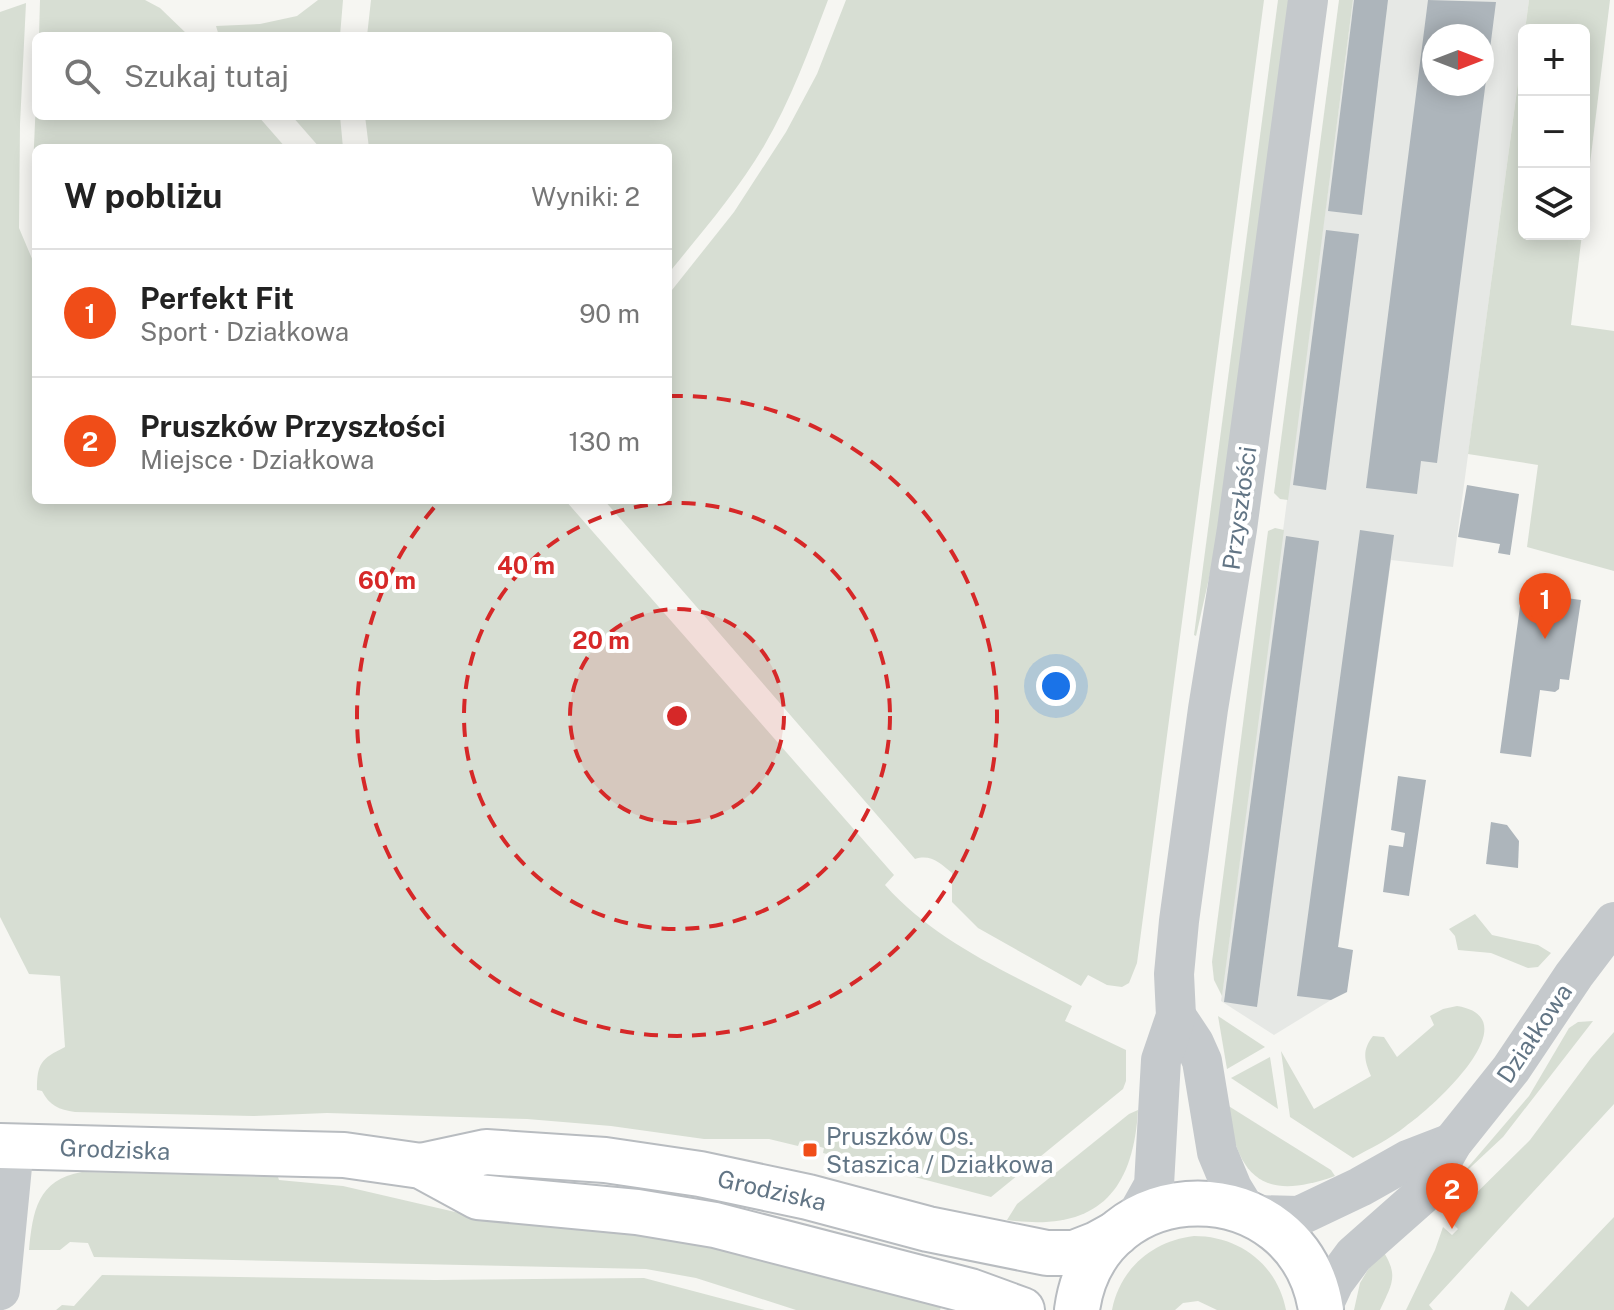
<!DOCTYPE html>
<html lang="pl">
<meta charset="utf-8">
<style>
body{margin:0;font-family:"Public Sans",sans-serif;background:#f6f6f6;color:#222}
.controls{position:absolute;right:24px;top:24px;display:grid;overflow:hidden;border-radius:12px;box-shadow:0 4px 20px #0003}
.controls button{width:72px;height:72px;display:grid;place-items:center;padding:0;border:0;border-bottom:2px solid #e0e0e0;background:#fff;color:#222;font:40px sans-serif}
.compass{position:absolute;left:1422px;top:24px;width:72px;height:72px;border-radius:50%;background:#fff;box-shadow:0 4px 20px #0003;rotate:90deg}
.you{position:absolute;left:1056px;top:686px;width:28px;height:28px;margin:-20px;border:6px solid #fff;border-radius:50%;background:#1a73e8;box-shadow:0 0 0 12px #1a73e833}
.badge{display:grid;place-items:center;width:52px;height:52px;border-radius:50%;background:#f04d18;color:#fff;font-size:26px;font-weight:700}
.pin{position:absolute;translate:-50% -66px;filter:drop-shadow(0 2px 4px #0008)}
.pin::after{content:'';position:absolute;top:42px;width:28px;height:24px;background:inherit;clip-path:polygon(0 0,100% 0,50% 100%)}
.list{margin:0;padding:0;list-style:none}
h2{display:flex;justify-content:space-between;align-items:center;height:104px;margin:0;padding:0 32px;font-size:34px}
h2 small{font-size:26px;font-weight:400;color:#767676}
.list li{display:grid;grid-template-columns:52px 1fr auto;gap:24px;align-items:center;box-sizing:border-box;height:128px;padding:0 32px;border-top:2px solid #e0e0e0}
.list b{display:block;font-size:30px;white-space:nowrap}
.list p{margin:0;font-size:26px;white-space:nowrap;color:#767676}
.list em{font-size:26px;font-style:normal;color:#767676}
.icon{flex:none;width:44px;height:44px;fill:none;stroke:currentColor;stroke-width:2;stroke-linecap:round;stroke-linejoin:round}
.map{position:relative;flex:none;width:1614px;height:1310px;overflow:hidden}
.search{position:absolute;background:#fff;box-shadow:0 4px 20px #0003;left:32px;top:32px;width:640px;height:88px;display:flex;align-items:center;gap:20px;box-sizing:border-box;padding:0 28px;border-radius:12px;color:#767676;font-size:30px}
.panel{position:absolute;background:#fff;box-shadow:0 4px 20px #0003;left:32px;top:144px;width:640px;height:360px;border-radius:12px}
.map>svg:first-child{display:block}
</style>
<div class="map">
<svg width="1614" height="1310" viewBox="0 0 1614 1310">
<rect width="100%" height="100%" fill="#f6f6f2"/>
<!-- built -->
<path fill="#e6e8e5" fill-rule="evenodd" d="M1353,0h176l-76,567 -62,-7 -60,440 -57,35 -53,-34zM1434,36h48v48h-48z"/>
<!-- green -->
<g fill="#d7ded3">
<path d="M40,0h105l15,8 29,28h-150z"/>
<path d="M318,0h25l-3,36h-121l-3,-10 44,-2 37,-8z"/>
<path d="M371,0h457c-19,50 -37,100 -64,146 -27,46 -63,87 -96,128v-126h-299l-4,-32h303v-80h-301z"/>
<path d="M846,0h418l-127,963 -8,20 -7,4 -15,-2 -19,-10 -7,11 -103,-58 -26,-26v-29c-12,-10 -21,-19 -37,-14l-311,-359h64v-205l66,-83 52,-80 31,-58z"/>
<path d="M1278,0h11l-73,547 -20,89 -2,-1z"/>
<path d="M1339,0h14l-65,500 -8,-1 -6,-6z"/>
<path d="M1529,0h81l-26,213v-183h-59z"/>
<path d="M26,3l-6,121 -1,104 17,40v232h529l329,375 -9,10c51,57 120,86 187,121l-7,15 61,29v31l-3,8 -132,108 -168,-44 1,-5 -24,-7 -2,5 -29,-7h-65l-93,-13 -84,-7 -200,-6 -74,3 -178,-4c-16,-2 -26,-7 -33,-21l-5,-1c0,-27 4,-31 28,-43l-5,-71 -31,-2 -29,-57v-905z"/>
<path d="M1524,38v196h58l-11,91 43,6v240l-87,-24 11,-82 -70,-11z"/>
<path d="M36,100v16h222l28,32h-250v83l-4,-40z"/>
<path d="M292,116h48l3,32h-23z"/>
<path d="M1275,528l9,2 -62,466 -8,-16 -2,-18 56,-431z"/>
<path d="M1475,914l17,21 46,10 13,8 -13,14 -10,1 -37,-15 -33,-3 -3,-14 -6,-7z"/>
<path d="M1457,1006c75,12 -25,102 -51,120 -16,13 -35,22 -53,32l-63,-41 -9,-66 33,58 57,-33c-7,-16 -9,-26 2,-40l11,1 13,20 37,-32 -4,-9 13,-7z"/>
<path d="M1218,1016l47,31 -38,22z"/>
<path d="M1593,1021l-90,116 -46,43 72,-84 40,-68 9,-6z"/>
<path d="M1614,1032v72l-185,201 4,5h-27l29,-60 8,-23 9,8 6,-6 -9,-9 81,-80 61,-82z"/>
<path d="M1270,1057l8,52 -47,-31z"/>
<path d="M1227,1105l104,65 4,6c-72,26 -98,2 -108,-71z"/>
<path d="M1138,1110c-5,86 -45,122 -131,110l10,-16 112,-90z"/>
<path d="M82,1172l196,5 1,3 64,6 138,32 115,9 107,17 239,61 -2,5h-144l-100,-32 -50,-9 -552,-12 -6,-14 -18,-1 -10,8h-31c4,-39 8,-70 53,-78z"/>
<path d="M1614,1217v93h-110l7,-19 17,16z"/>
<path d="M1194,1236c45,0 83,28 92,74h-69l-19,-9 -15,2 -8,7h-63c8,-41 40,-69 82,-74z"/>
<path d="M1381,1248c18,27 12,34 -1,62h-26l6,-27z"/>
<path d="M102,1275l333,5 209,-2 121,32h-709l6,-5 12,1z"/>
</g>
<!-- building -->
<g fill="#adb5bb" fill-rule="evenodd">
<path d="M1354,0h34l-26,215 -34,-4z"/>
<path d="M1428,0l68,2 -59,461 -16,-2 -4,33 -51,-6zM1434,36h48v48h-48z"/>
<path d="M1326,230l33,4 -33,256 -33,-5z"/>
<path d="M1467,485l52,9 -9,61 -12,-2 2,-9 -42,-7z"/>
<path d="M1360,530l34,5 -56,412 15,3 -6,42 -16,8 -34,-4z"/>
<path d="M1286,536l33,5 -62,466 -33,-5z"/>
<path d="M1522,592l59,8 -12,80 -9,-1 -1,10 -4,3 -15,-2 -9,67 -31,-4z"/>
<path d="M1398,776l28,4 -17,116 -26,-4 6,-47 14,2 2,-14 -14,-3z"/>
<path d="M1491,822l16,3 12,16 -1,27 -32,-4z"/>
</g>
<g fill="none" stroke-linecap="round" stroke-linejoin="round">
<!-- major casing -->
<g stroke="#b8bcc0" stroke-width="48">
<g id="major">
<path d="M0,1146l344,9 77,11 57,31 159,15 78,13 255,66 52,19"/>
<path d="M421,1166l65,-14 119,8 95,14 108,23 120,32 119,24h27l23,-9 20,-11"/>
<path d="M1077,1310c19,-142 222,-142 244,0"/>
</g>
</g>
<!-- minor -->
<g stroke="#c5c9cc" stroke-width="40">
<path d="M1176,1016l18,27 8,18 15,91 15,36 14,23"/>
<path d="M1255,1215l44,1 61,-29 48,-27 44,-17"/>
<path d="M1135,1219l19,-34 7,-125 15,-44 -2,-42 5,-53 29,-212 29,-180 71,-529"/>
<path d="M0,1290l14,-144"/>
<path d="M1321,1310l13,-28 20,-27 69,-61 29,-51 59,-74 63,-94 40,-53"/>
</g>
<!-- major -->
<use href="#major" stroke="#fff" stroke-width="44"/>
</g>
<!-- distance rings -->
<circle cx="677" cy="716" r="107" fill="#d62828" fill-opacity=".12"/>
<g fill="none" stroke="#d62828" stroke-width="4" stroke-dasharray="14 10">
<circle cx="677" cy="716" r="107"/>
<circle cx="677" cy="716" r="213"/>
<path d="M669 396A320 320 0 1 1 439 502"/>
</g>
<!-- markers -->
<rect fill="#f04d18" stroke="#fff" stroke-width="3" x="802" y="1142" width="16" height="16" rx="4"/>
<g text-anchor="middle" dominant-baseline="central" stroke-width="8" stroke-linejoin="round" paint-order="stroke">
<!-- street labels -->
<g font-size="24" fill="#627585" stroke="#fff">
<text transform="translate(1239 508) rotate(-82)">Przyszłości</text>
<text transform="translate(1534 1033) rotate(-56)">Działkowa</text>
<text transform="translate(115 1149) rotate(2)">Grodziska</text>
<text transform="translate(772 1190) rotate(13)">Grodziska</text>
</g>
<!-- poi labels -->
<g font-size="24" fill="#627585" stroke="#fff" text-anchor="start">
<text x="826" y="1136">Pruszków Os.<tspan x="826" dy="28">Staszica / Działkowa</tspan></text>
</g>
</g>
<circle cx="677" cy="716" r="12" fill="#d62828" stroke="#fff" stroke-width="4"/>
<g font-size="24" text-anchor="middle" font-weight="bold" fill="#d62828" stroke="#fff" stroke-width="8" stroke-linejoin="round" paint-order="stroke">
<text x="526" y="574">40 m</text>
<text x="387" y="589">60 m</text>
<text x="601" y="649">20 m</text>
</g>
</svg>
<div class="controls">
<button>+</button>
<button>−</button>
<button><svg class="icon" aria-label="layers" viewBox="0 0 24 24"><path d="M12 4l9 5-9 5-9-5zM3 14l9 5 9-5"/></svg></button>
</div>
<svg class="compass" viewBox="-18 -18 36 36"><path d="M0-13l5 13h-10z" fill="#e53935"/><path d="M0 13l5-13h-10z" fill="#767676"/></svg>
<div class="you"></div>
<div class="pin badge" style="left:1545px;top:639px">1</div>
<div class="pin badge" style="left:1452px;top:1229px">2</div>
<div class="search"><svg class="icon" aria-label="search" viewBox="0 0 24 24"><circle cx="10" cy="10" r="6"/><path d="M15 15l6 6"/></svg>Szukaj tutaj</div>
<section class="panel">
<h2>W pobliżu<small>Wyniki: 2</small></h2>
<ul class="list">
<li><span class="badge">1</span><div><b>Perfekt Fit</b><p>Sport · Działkowa</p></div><em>90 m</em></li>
<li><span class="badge">2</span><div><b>Pruszków Przyszłości</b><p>Miejsce · Działkowa</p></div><em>130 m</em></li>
</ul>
</section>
</div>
